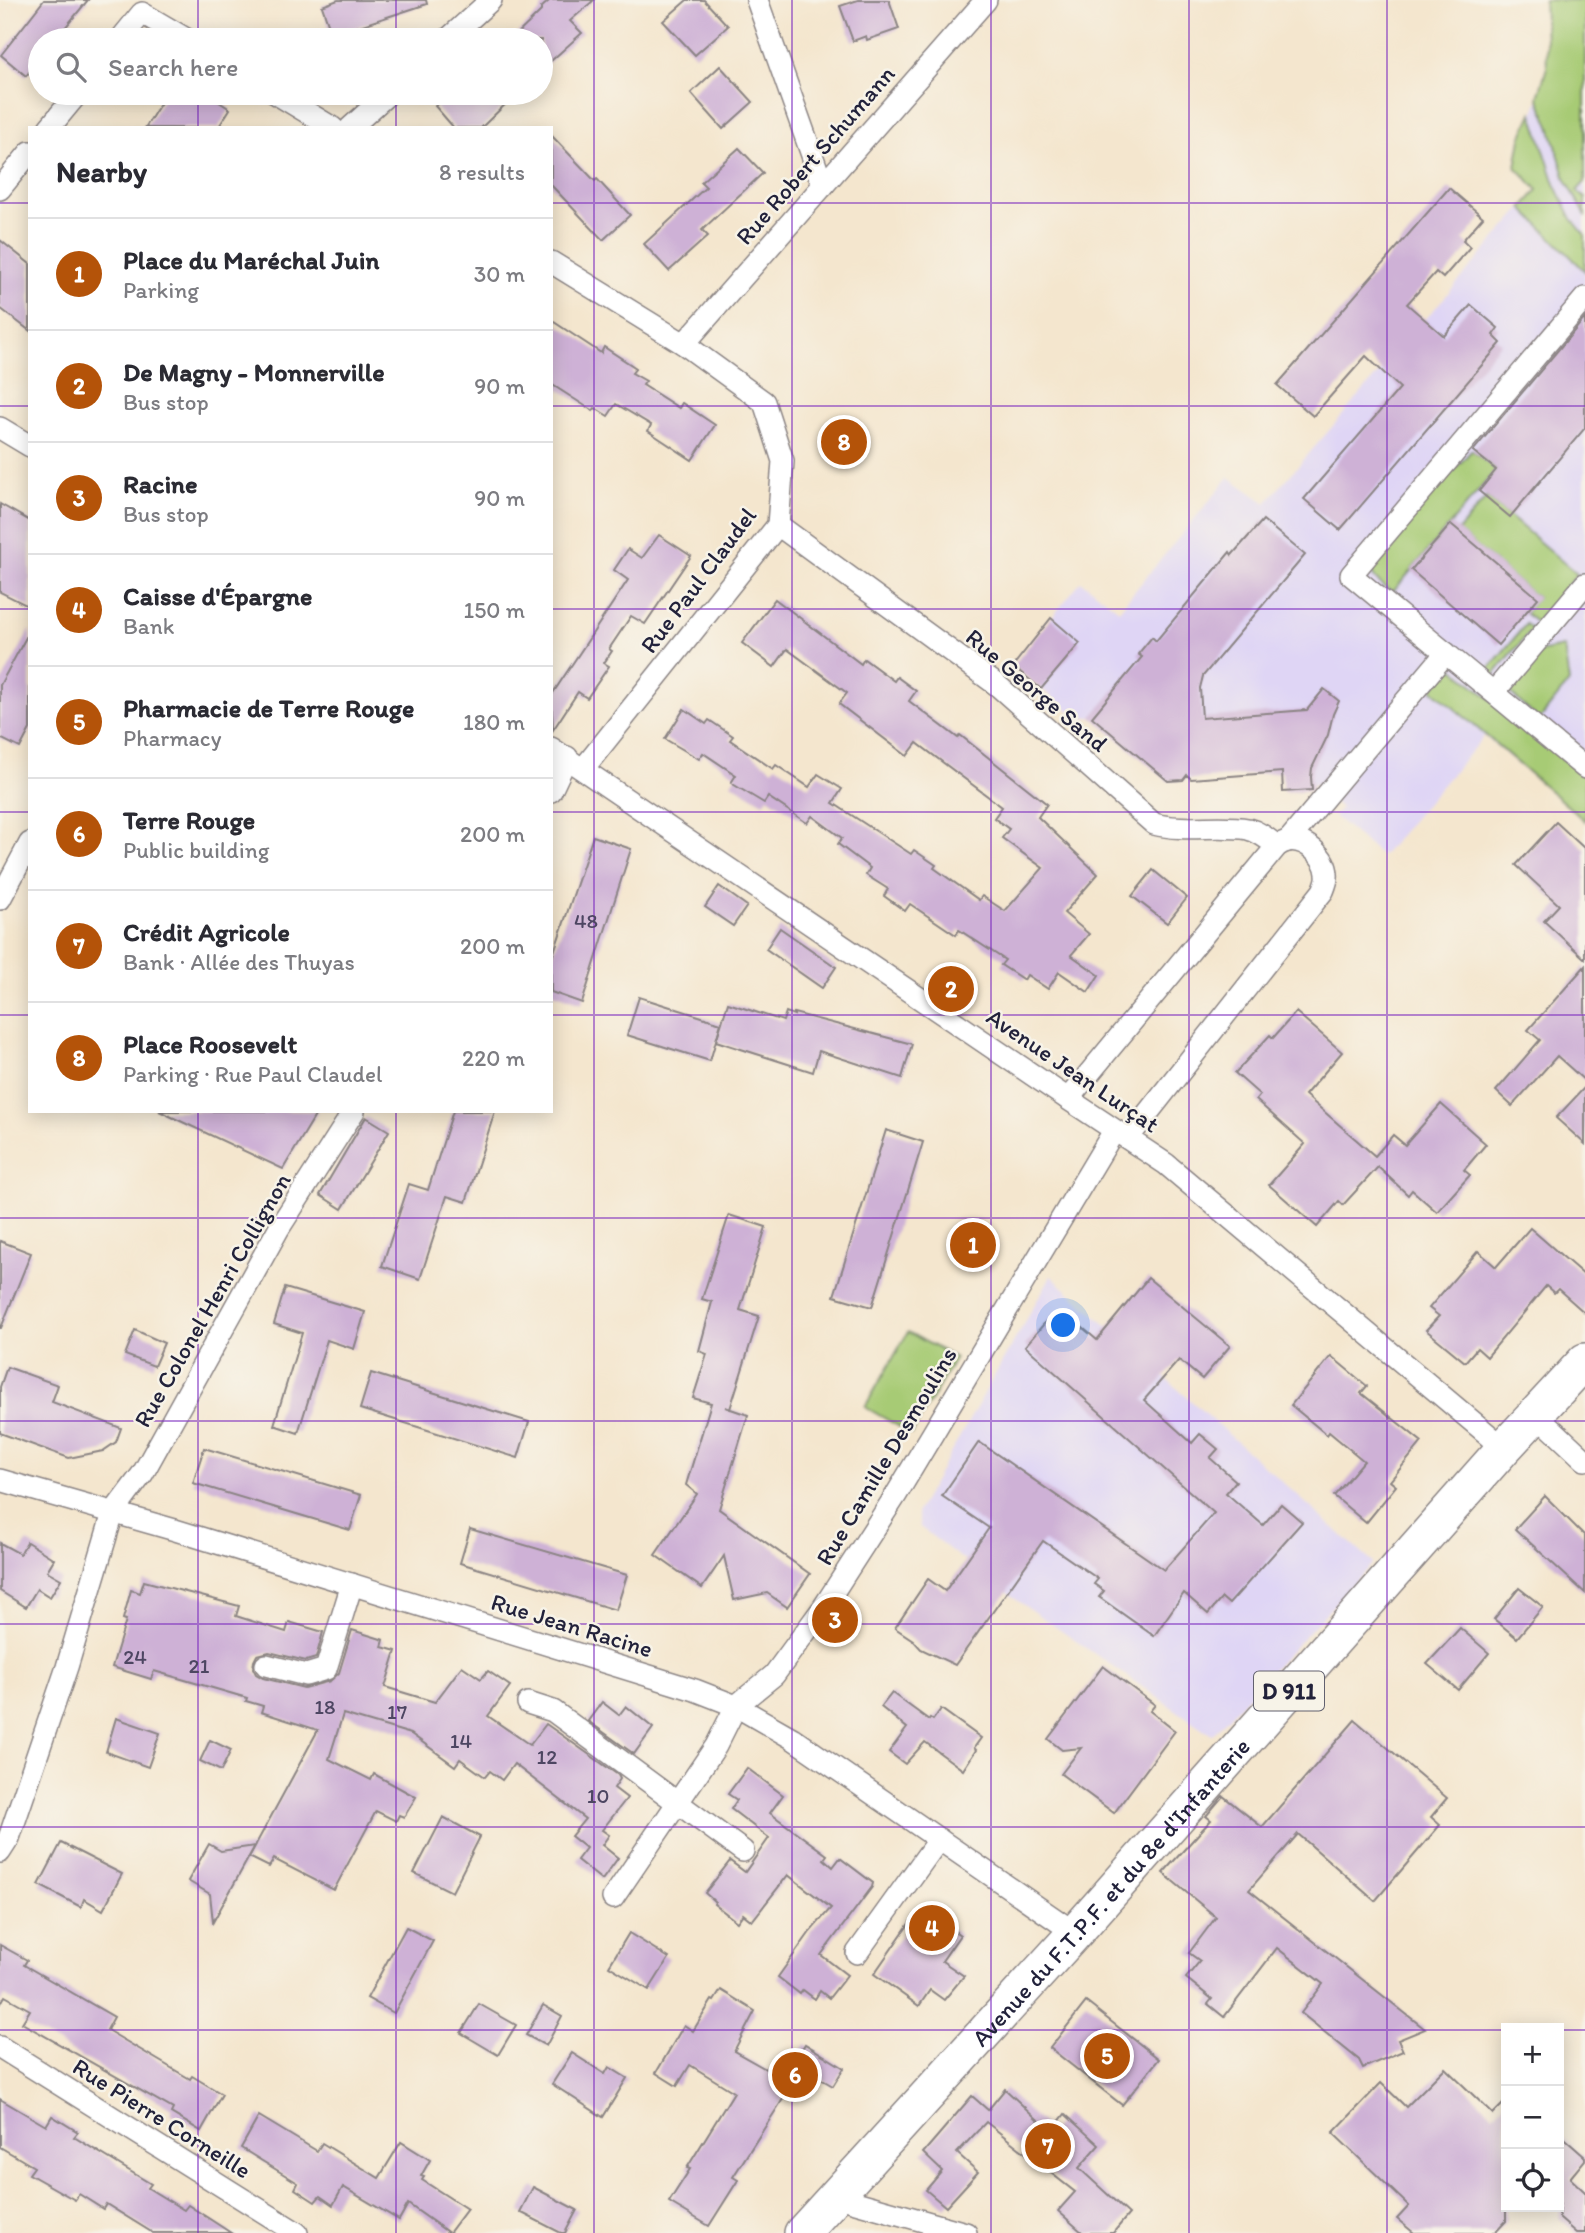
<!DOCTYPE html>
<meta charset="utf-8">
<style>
body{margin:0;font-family:Itim,sans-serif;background:#f2f2f3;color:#2b2b33}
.controls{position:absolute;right:21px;bottom:21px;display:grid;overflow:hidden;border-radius:0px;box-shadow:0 4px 18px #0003}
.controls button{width:63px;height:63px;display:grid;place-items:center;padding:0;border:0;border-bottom:2px solid #e1e1e2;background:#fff;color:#2b2b33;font:35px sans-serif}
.you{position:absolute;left:1064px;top:1326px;width:24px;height:24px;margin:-18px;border:5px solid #fff;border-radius:50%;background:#1a73e8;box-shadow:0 0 0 10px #1a73e833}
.badge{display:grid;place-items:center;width:46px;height:46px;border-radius:50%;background:#b45309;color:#fff;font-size:23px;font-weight:700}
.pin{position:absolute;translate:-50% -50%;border:4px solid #fff;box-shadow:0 2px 7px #0006}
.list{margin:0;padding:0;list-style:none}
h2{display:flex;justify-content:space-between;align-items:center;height:91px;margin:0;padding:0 28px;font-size:30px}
h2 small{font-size:23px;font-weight:400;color:#7c7c81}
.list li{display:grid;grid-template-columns:46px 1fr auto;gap:21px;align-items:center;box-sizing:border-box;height:112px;padding:0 28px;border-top:2px solid #e1e1e2}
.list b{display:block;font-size:26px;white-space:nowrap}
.list p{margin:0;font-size:23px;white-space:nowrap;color:#7c7c81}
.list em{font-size:23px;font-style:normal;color:#7c7c81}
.icon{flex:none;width:38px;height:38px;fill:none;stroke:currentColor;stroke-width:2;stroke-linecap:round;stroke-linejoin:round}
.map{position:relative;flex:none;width:1585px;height:2233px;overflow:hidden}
.search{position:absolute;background:#fff;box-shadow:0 4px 18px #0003;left:28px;top:28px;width:525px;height:77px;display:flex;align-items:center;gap:18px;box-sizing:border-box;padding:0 24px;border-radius:38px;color:#7c7c81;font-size:26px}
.panel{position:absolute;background:#fff;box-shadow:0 4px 18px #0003;left:28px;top:126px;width:525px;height:987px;border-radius:0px}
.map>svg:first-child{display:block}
</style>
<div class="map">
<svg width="1585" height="2233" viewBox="0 0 1585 2233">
<rect width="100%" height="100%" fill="#f7f3e8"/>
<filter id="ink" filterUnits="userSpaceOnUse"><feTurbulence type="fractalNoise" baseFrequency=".0143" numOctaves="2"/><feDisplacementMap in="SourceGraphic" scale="14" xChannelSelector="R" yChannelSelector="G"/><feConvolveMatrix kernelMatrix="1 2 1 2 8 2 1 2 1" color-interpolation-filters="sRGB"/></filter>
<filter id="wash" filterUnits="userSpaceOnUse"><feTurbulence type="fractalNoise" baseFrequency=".00686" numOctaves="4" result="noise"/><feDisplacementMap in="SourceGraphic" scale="28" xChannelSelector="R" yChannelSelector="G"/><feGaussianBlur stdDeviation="1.57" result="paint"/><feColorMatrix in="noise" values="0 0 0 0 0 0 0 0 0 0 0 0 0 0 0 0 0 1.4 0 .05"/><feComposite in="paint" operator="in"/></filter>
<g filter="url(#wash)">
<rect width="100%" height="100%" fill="#f4e6ce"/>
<!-- built -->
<g fill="#dfd5f5">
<path d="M1544,0h41v821l-101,-85 -102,120 -48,-40 7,-8 -25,-24 -5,1 1,5 -29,2 -1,-20 -114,9 -76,-64 -14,1 -65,-52 68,-85 38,29 110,-133 37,26 272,-313 -22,-23 5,-29 15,-31 11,-40z"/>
<path d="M1051,1276l322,287 -161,172 -201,-139 -91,-69 -3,-15z"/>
</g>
<!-- green -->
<g fill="#a7cb75" stroke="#647658" stroke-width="2">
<path d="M1544,0h41v182l-8,9 8,7v16l-19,-34 -16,-54 -12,-29 9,-30z"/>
<path d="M1532,113l23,71 17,35 13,16v36l-63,-63 16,-18 -22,-23 5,-29z"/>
<path d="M1472,450l24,20 -103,122c-14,-10 -24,-12 -21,-31z"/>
<path d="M1487,497l90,77 -41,49 -11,-10 12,-15 -79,-67z"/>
<path d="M1526,624l6,5 -40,48 -6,-5z"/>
<path d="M1564,647l5,35 -30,38 -31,-29 30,-39z"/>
<path d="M1453,668l132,109v44l-153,-132z"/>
<path d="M908,1332l47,26 -43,76 -47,-27z"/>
</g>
<g id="blocks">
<!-- building -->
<g fill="#ceb1d6">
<path d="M44,0h44l-33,40h-15v18l-14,18 -25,-21z"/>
<path d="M338,0h88l1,4 -95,31 -10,-29z"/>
<path d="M550,0h44l-24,21 12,12 -41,37v-30h-30l30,-29v-3z"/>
<path d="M687,0h17l24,26 -33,29 -32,-34z"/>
<path d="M858,0h31l10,29 -32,11 -1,-4 -13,5 -13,-35z"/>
<path d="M720,66l33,36 -30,27 -32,-36z"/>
<path d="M167,93h38l25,16 -12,19h-73z"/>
<path d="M449,93h68l-36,35h-27l-19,-22z"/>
<path d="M551,135l44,46 2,-2 33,36 -27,25 -52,-55z"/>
<path d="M739,148l24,25 -61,57 6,6 -39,35 -25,-27 62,-57 -5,-5z"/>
<path d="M1449,188l34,29 -20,23 7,7 -27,31 -7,-6 -29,32 37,32 27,-31 27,23 -5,7 8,8 -161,187 -36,-31 96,-111 -34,-32 -53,60 -36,-31z"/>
<path d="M0,240l30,24v67l-30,-23z"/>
<path d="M1585,318v110l-75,89 -31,-26 17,-21 -23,-19z"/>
<path d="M551,320l50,33 3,-6 32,21 -4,5 14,8 -3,4 36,23 3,-5 33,22 -23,35 -44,-29 3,-6 -35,-21 -8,12 -13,-8 -2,3 -42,-27z"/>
<path d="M0,504l30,17v86l-30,-15z"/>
<path d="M1263,520l42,35 -102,121 -3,12 2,30 105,-8 17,-21 15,12 -6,13 -5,21 -16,33 -1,9 1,13 -29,2 -1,-20 -91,7 -4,-4 -4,5 -15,1 -76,-64 50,-60 -4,-3 14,-17 4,4 74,-89 2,3z"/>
<path d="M1451,524l87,74 -40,47 -87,-75z"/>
<path d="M659,535l32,21 -46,68 -14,-8 -22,33 3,2 -8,12 5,3 -22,32 -9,-6 -25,38 -2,-34 77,-116 -14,-10 14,-21 14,9z"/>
<path d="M775,599l86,65 3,-5 30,22 3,-4 19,14 -7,10 49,37 2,-3 87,69 -9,13 60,57 -34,39 25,21 -18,21 28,20 -11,17 -29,-20 -11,17 -21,-14 -3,5 -23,-15 4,-5 -46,-30 -3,5 -46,-31 -5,7 -21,-15 4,-7 -22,-14 4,-7 -32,-24 4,-6 -30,-22 -5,7 -39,-26 -4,6 -10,-6 -23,-14 5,-8 -33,-22 -4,6 -34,-20 19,-30 22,15 3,-4 24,16 -3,4 43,29 3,-4 33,22 9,-13 24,15 -9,14 78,51 3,-4 22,15 -2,3 45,32 3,-4 23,15 38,-43 -41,-30 7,-9 -15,-11 8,-11 -85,-64 -10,13 -68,-52 8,-11 -60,-44 -13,18 -32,-24z"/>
<path d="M1051,618l29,25 -39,46 -28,-23z"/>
<path d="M30,630v99l-10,19 -20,-10v-53z"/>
<path d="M1556,822l29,27v110l-41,-38 15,-16 -43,-40z"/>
<path d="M593,836l38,13 -49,154 -31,-11v-31z"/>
<path d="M1153,870l34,28 -20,25 -35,-27z"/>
<path d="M719,886l28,20 -14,20 -28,-19z"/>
<path d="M780,928l56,39 -14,21 -56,-39z"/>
<path d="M1585,966v115l-28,-25 -45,50 -16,-15 44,-51 -12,-10z"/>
<path d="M639,997l82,26 -11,38 -83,-26z"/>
<path d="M728,1003l55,18 3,-9 8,3v-2l118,31 -10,34 -83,-27 -6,21 -97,-31z"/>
<path d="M1296,1012l46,40 -37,43 70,61 18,-21 12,10 36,-41 45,40 -22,26 6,5 -33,37 -25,-22 -4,5 -30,-28 -35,38 -4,-4 -22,26 -48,-42 36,-41 -49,-44 4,-5 -25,-22 35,-38 3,3z"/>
<path d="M1585,1087v57l-29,-26z"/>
<path d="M159,1111h159l-35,58z"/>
<path d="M453,1111h42l-29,91 -19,-6 -27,83 -38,-13 27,-82 19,6z"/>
<path d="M366,1117l23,14 -47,78 -22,-14z"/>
<path d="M886,1130l37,12 -51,165 -38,-11z"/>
<path d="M729,1215l37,12 -26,83 19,6 -29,93 -5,-2 23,8 -29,94 91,65 -23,33 -20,-14 -33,7 -10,-44 -22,32 -47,-33 42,-61 -11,-9 25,-82 -18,-5 14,-44 -8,-3 13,-49 -10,-3z"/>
<path d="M1530,1228l55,48v37l-27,-24 -4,4 -8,-7 -59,71 -10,-9 -12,14 -39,-32 13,-14 -10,-8 49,-57 18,16z"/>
<path d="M0,1241l31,12 -30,75h-1z"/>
<path d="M1148,1278l82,68 -28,33 -23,-19 -35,40 48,43 8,-9 18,15 -8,9 26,23 -10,12 37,32 18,-21 21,18 -73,82 -7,-6 -14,16 -24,-21 -30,43 -55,-39 5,-6 -10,-7 4,-5 -55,-38 -88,124 -34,-16 -8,-9 -18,-12 33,-49 17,12 44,-63 -47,-32 37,-54 185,128 50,-57 -189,-167 24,-28 10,9 10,-11 28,24z"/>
<path d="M285,1288l80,24 -11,37 -27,-9 -29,93 -24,-8 28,-92 -28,-9z"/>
<path d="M135,1330l29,13 -10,23 -29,-11z"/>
<path d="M1331,1356l36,30 -6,7 61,49 -32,39 6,5 -30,37 -32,-27 30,-35 -35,-29 -2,3 -36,-30z"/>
<path d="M7,1367l51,18 -6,17 69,26 -5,14 -13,9 -34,7 -69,-25v-46z"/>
<path d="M371,1373l158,49 -11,36 -158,-49z"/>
<path d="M204,1448l157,47 -11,35 -157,-47z"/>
<path d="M1545,1496l40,40v57l-70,-64z"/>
<path d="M470,1529l157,46 -11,35 -156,-47z"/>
<path d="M27,1542l27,17 -7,12 14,8 -11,18 -13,-8 -11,18 -26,-16v-48l20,11z"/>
<path d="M144,1581l95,25 -3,10 50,16 3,-10 34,10 -7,26 -10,3 -37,-9 -12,3 -3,6 -1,7 3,6 7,4 41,10 26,-7 9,-8 13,-43 32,10 -2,7 14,4 -11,36 50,15 27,-36 19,13 7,-8 22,15 -22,30 42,29 16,-21 72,51 2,4 -6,9 13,10 -25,32 7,5 -7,10 16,13 -16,22 -25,-20 9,-12 -15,-12 14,-17 -71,-55 -12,16 -12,-9 -5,6 -25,-18 -5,7 -44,-32 -68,-20 -14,45 42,21 3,-6 42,23 -12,20 -5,-2 -3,6 -20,-10 -42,79 -60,-31 -5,8 -20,-10 69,-127 -57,-18 2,-6 -17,-5 1,-3 -93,-27 -3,8 -39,-12 14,-47 -3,-1 8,-29 9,3z"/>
<path d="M1519,1588l24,19 -26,31 -23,-19z"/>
<path d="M1460,1628l29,25 -31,37 -31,-26z"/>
<path d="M1103,1666l52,39 -5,6 25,20 -61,82 -53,-39 20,-26 -19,2 -14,-11z"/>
<path d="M892,1693l37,27 1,-2 3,2 8,-11 40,29 -7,10 2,2 -13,20 -38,-28 -20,22 -16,-12 18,-24 -26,-21z"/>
<path d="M602,1702l17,13 7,-9 27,22 -19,26 -46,-33z"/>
<path d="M116,1718l44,15 -12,34 -42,-15z"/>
<path d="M1355,1720l92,78 -16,19 9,8 -65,76 -77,-67 -49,56 176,139 -27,11 5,11 -40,17 -4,-8 -58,-47 22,-29 -46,-36 -53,69 -16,-13 4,-5 -26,-21 14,-17 -11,-8 27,-36 -53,-44 48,-53 -5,-4 17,-20 39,31z"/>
<path d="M210,1740l21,10 -10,21 -21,-10z"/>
<path d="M747,1768l36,27 -13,18 57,42 -3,4 9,8 7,-9 33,25 -1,4 -51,68 26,20 -18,23 -9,-7 -5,8 -12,-9 -3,4 -22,-17 32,-45 21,-24 -43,-33 -36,46 -9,-7 -6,8 -23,-18 1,-2 -10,-9 25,-32 15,11 24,-34 -38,-29 6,-9 -9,-6z"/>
<path d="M443,1817l37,20 -28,55 -38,-19z"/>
<path d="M61,1843l61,31 -19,36 -19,-11 -3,8 -42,-22z"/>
<path d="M209,1844l12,7 34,-5 -42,76 -3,-28 -22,-13z"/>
<path d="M931,1914l29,21 -18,26 22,15 -20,24 -14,-10 -11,16 -45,-32 41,-59 10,7z"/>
<path d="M406,1927l27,14 -39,72 -27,-15z"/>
<path d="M629,1933l40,25 -20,32 -40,-24z"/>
<path d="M0,1945l27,15 -3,5 90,52 -7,13 83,49 2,-3 30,18 -21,37 -30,-18 2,-4 -151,-86 8,-13 -25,-14 -5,9z"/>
<path d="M721,1990l34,21 -21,40 37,21 11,-18 12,8 11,-18 39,24 -11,18 -14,-8 -10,17 -17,-10 -59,92 5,3 -29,46 -40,-24 21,-33 -3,-1 47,-76 -44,-27 -13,21 -21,-13 28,-48 9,6 19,-31 2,1z"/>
<path d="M1086,2002l73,57 -37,46 -72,-57z"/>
<path d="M479,2004l37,21 -18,30 -37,-22z"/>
<path d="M543,2005l19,11 -16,30 -20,-11z"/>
<path d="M572,2053l33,21 4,-7 18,11 -24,39 -51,-33z"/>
<path d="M1445,2068l48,46 13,-13v120l-11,12h-81l-17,-14 12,-13 -76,-73 48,-50 25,24z"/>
<path d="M1005,2089l46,43 14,-18 34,31 -20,23 50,46 -16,19h-30l-25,-22 17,-19 -89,-70 -29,31 21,19 -32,35 -20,-17 16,-19 -19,-18 49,-57 16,14z"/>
<path d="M0,2099l46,27 6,-10 26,16 -4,5 77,47 -3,4 36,22 4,-5 43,28h-78l-47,-29 -3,5 -24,-15 -4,6 -46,-26 5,-7 -34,-20z"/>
<path d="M259,2116l58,35 5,-8 57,35 22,-36 29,18 -9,16 3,1 -2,3 45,29 -18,24 -41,-29 -9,16 -56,-33 -10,18 -13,-9 -5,6 -20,-13 3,-6 -57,-35z"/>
<path d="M1559,2134l26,23v3l-15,18 15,14v41h-9l-17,-15z"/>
<path d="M533,2187l44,23 -12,23h-4l-41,-21z"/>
</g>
</g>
</g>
<g filter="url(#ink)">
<use href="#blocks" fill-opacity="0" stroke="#8b8484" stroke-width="2"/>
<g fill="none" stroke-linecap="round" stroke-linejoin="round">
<!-- street casing -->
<g stroke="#8b8484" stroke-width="24">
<g id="street">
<path d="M757,0l66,186"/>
<path d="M120,40l22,-27 46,27"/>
<path d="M447,40l44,-40"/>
<path d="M275,93l58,35"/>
<path d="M49,128l29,-35"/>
<path d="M350,128l39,-35"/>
<path d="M0,189l30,-37"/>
<path d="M551,262l133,82 80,58 19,59 -5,64 -195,244"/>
<path d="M1585,298l-234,277 234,193"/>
<path d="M684,344l302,-344"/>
<path d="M0,428l30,18"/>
<path d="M778,525l219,160 157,139c31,8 63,0 94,5 12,3 20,10 29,17"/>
<path d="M1494,692l91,-108"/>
<path d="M551,748l517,351 98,65 338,284"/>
<path d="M551,791l16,-34"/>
<path d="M1288,841l158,-188"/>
<path d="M0,899l30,-56"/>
<path d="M1068,1099l209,-253c3,-2 7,-4 10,-5 18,-4 39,16 40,33 1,6 -2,12 -4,17l-195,247"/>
<path d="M1536,1414l49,46"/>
<path d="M0,1480l175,50 520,160 41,16 56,32 283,195"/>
<path d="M266,1665l40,10 20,-6 26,-85"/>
<path d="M528,1703l25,8 190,140"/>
<path d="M0,1852l9,-14 58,-171 46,-154 30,-40 136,-245 75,-117"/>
<path d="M613,1898l103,-152 20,-40 38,-31 49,-67 73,-113 218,-364"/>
<path d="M857,1953l82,-114"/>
<path d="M0,2047l297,186"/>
<path d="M840,2191l12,10 114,32"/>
</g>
</g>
<!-- primary casing -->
<g stroke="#8b8484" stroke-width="38">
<g id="primary">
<path id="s1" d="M802,2233l273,-300 429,-485 81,-87"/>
</g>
</g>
<!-- street -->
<use href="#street" stroke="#fff" stroke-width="21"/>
<!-- primary -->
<use href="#primary" stroke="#fff" stroke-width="35"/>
</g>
</g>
<!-- grid -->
<path fill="none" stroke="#7b2cbf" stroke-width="2" stroke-opacity="0.55" d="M198,0v40M396,0v40M594,0v2233M792,0v2233M991,0v2233M1189,0v2233M1387,0v2233M198,93v35M396,93v35M0,203h30M551,203h1034M0,406h30M551,406h1034M0,609h30M551,609h1034M0,812h30M551,812h1034M0,1015h30M551,1015h1034M198,1111v1122M396,1111v1122M0,1218h1585M0,1421h1585M0,1624h1585M0,1827h1585M0,2030h1506M1559,2030h26"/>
<g text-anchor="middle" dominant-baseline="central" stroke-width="5" stroke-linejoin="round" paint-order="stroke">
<!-- number labels -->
<g font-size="21" fill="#4d4662">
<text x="586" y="920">48</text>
<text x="135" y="1656">24</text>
<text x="199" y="1665">21</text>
<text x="325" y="1706">18</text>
<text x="397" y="1711">17</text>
<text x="461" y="1740">14</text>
<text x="547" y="1756">12</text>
<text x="598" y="1795">10</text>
</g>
<!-- shield labels -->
<rect fill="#f7f3e8" stroke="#62616f" stroke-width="2" x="1254" y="1671.5" width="70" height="39" rx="5"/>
<g font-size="23" font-weight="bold" fill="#22223b">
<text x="1289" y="1691">D 911</text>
</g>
<!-- street labels -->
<g font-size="24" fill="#22223b" stroke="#f7f3e8">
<text transform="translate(815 155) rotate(-49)">Rue Robert Schumann</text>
<text transform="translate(698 580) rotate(-53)">Rue Paul Claudel</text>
<text transform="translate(1037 690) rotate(40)">Rue George Sand</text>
<text transform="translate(1073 1070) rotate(34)">Avenue Jean Lurçat</text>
<text transform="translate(212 1300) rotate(-60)">Rue Colonel Henri Collignon</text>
<text transform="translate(886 1456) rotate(-59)">Rue Camille Desmoulins</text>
<text transform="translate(572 1625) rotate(17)">Rue Jean Racine</text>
<text stroke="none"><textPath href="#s1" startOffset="460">Avenue du F.T.P.F. et du 8e d'Infanterie</textPath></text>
<text transform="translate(162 2118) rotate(32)">Rue Pierre Corneille</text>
</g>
</g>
</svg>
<div class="controls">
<button>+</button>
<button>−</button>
<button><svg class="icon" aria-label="locate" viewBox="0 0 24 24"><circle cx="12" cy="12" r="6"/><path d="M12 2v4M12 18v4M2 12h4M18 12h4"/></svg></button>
</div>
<div class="you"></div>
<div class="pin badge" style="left:973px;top:1245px">1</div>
<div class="pin badge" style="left:951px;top:989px">2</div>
<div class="pin badge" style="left:835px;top:1620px">3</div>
<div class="pin badge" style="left:932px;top:1928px">4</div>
<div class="pin badge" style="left:1107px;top:2056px">5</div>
<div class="pin badge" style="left:795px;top:2075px">6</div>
<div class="pin badge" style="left:1048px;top:2146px">7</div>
<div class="pin badge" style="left:844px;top:442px">8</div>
<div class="search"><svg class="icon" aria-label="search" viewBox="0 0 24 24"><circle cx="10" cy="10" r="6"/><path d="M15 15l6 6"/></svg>Search here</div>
<section class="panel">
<h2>Nearby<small>8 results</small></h2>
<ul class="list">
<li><span class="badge">1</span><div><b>Place du Maréchal Juin</b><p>Parking</p></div><em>30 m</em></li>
<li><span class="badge">2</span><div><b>De Magny - Monnerville</b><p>Bus stop</p></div><em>90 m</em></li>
<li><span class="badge">3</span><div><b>Racine</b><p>Bus stop</p></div><em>90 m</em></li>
<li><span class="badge">4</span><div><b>Caisse d'Épargne</b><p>Bank</p></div><em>150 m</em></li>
<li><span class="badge">5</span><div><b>Pharmacie de Terre Rouge</b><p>Pharmacy</p></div><em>180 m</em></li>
<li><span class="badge">6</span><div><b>Terre Rouge</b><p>Public building</p></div><em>200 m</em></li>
<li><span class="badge">7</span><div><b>Crédit Agricole</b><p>Bank · Allée des Thuyas</p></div><em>200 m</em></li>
<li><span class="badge">8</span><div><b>Place Roosevelt</b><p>Parking · Rue Paul Claudel</p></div><em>220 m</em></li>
</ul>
</section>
</div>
